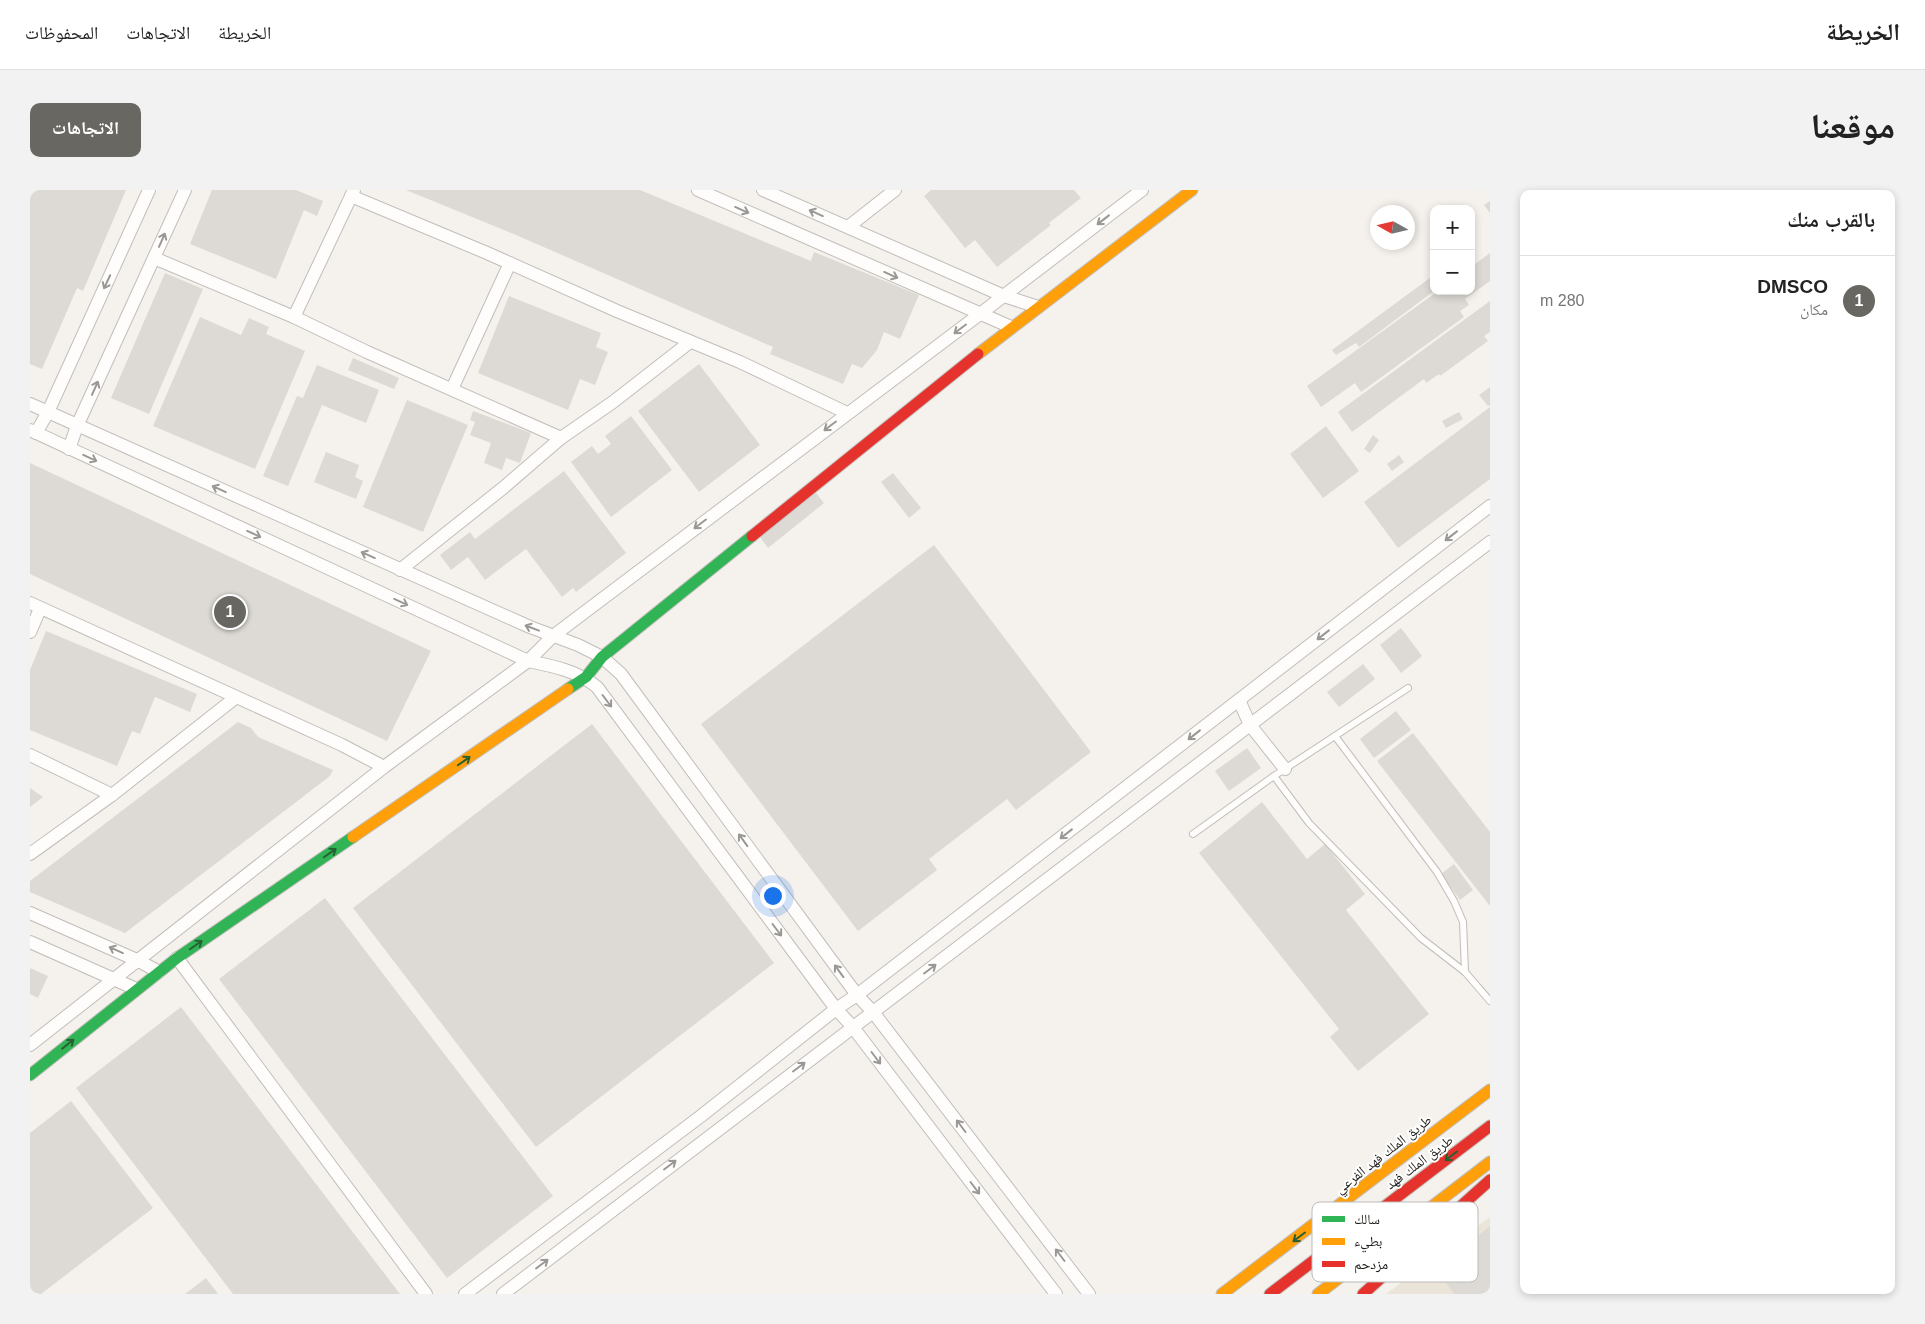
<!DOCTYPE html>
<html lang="ar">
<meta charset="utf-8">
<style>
body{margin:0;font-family:Arial,"Noto Naskh Arabic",sans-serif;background:#f2f2f2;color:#222;direction:rtl}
.controls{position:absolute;right:15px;top:15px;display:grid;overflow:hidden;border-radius:10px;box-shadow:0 2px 8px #0003}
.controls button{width:45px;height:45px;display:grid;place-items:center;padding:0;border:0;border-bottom:1px solid #e0e0e0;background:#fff;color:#222;font:25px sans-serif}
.compass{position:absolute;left:1340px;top:15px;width:45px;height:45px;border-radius:50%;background:#fff;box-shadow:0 2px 8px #0003;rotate:278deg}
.you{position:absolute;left:742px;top:705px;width:18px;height:18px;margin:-12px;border:4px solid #fff;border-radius:50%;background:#1a73e8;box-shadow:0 0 0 8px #1a73e833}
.badge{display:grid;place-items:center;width:32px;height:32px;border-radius:50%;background:#696762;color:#fff;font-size:16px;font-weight:700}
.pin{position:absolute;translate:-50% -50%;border:2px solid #fff;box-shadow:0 1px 5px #0006}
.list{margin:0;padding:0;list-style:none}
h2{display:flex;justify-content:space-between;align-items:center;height:65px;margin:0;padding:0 20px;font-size:21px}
h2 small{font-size:16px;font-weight:400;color:#767676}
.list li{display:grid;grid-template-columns:32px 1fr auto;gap:15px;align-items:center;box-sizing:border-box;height:90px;padding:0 20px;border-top:1px solid #e0e0e0}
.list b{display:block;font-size:19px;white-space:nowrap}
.list p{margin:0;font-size:16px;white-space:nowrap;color:#767676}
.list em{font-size:16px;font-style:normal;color:#767676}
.map{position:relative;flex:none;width:1460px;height:1104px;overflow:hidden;direction:ltr;border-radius:10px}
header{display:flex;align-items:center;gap:30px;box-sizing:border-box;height:70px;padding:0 25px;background:#fff;border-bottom:1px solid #e0e0e0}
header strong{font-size:24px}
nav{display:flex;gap:28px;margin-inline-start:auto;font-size:18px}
.intro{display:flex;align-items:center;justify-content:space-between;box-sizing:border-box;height:120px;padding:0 30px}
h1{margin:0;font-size:35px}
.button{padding:12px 22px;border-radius:10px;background:#696762;color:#fff;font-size:18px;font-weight:700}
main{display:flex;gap:30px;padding:0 30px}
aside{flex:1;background:#fff;border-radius:10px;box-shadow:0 2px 8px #0003}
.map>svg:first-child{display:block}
</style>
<header>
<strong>الخريطة</strong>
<nav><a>الخريطة</a><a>الاتجاهات</a><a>المحفوظات</a></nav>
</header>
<div class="intro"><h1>موقعنا</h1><a class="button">الاتجاهات</a></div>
<main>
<aside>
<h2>بالقرب منك<small></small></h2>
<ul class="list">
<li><span class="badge">1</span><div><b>DMSCO</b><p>مكان</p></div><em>280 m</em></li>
</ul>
</aside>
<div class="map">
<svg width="1460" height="1104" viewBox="0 0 1460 1104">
<rect width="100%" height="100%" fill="#f5f1ec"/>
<!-- built -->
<path fill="#ebe5d9" d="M1460,1027v77h-104z"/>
<!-- building -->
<g fill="#dddad5">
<path d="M0,0h96l-43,101 -6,-3 -35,81 -12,-5z"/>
<path d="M182,0h84l27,11 -6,15 -13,-6 -28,69 -86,-35z"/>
<path d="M376,0h234l171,71 3,-9 105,43 -19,44 -16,-7 -7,18 -15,18 -10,-4 -9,20 -73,-30 3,-7 -257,-112z"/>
<path d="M901,0h143l7,8 -32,25 2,2 -54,42 -22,-27 -10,8 -41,-52z"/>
<path d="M1460,11v12l-6,-8z"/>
<path d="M1460,63v28l-25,18 4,6 -9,6 4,6 -103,75 -6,-9 -34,24 -14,-21 131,-95h33v-24z"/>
<path d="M135,83l38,16 -54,125 -38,-16z"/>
<path d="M1404,85v16l-75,56 -3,-4 -20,12 -4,-5z"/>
<path d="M479,106l92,37 -5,14 12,5 -13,33 -15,-6 -12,31 -90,-37z"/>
<path d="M1460,111v31l-6,4 4,5 -48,35 -1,-2 -13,9 -2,-4 -72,53 -14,-20z"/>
<path d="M170,127l41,18 8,-17 20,9 -3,7 39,17 -50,118 -102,-43z"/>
<path d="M323,168l46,20 -5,11 -46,-19z"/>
<path d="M669,174l61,81 -61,47 -61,-81z"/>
<path d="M287,175l62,25 -13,33 -44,-18 -34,81 -25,-10 34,-80 6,2z"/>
<path d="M1460,197v18l-2,1 -9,-11z"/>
<path d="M377,210l61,25 -45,107 -60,-25z"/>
<path d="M1460,217v72l-92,69 -34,-46z"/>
<path d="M443,221l58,22 -11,30 -14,-5 -4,12 -18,-7 7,-20 -21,-8 5,-13 -5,-2z"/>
<path d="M1429,222l4,7 -17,9 -4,-7z"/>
<path d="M601,226l41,54 -61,47 -40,-55 21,-16 6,8 13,-10 -6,-8z"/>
<path d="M1296,236l33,45 -36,27 -33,-44z"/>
<path d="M1343,245l6,5 -9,13 -6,-4z"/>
<path d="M296,262l33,13 -4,12 8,4 -7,18 -42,-17z"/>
<path d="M1369,265l5,7 -12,9 -5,-7z"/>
<path d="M0,273l401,188 -44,90 -357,-167z"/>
<path d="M534,281l62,82 -50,39 -3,-4 -11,9 -36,-48 -41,31 -17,-23 -17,13 -11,-15 30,-23 5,7z"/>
<path d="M863,283l28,35 -12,10 -28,-36z"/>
<path d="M786,303l8,10 -56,45 -8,-11z"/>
<path d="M904,355l157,207 -75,58 -9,-11 -78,60 8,11 -79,61 -157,-207z"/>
<path d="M1371,438l21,28 -21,17 -21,-28z"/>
<path d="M16,441l151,63 -7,18 -35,-15 -15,37 -8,-3 -15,35 -87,-36v-60z"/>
<path d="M1333,474l12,15 -36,28 -12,-15z"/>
<path d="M1366,521l15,19 -37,28 -14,-19z"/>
<path d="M208,532l13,6 7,9 75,33 -3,6 -205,157 -95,-41v-11z"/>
<path d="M562,534l182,239 -238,184 -183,-239z"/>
<path d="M1383,543l77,99v74l-113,-145z"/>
<path d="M1217,558l14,20 -32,23 -14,-20z"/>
<path d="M0,598l13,9 -13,10z"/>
<path d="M1232,612l45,57 18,-15 40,50 -19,16 83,104 -71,57 -28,-34 9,-8 -140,-176z"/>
<path d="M1424,674l19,26 -13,10 -19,-26z"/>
<path d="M295,708l228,298 -106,82 -228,-299z"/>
<path d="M0,778l18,8 -10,22 -8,-4z"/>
<path d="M151,817l219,287h-167l-157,-206z"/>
<path d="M41,911l82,107 -112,86h-11v-161z"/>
<path d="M1460,1036v68h-36l-17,-24z"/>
<path d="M176,1088l12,16h-33z"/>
</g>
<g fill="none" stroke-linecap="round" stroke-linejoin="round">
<!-- lane casing -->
<g stroke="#c1beba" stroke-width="8">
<g id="lane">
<path d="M1305,546l102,136 17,29 9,21 2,50"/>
<path d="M1244,586l35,47 112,115 44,34 25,29"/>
<path d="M1163,644l81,-58 134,-88"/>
</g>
</g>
<!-- street casing -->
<g stroke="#c1beba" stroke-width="14">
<g id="street">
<path d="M668,0l313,137"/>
<path d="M733,0l241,106 34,11"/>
<path d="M321,6l136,57 130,58 123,51 107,51"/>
<path d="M818,37l47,-37"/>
<path d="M124,68l140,59 73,35 194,86"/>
<path d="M264,127l60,-127"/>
<path d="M422,199l58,-126"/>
<path d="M0,214l500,223 48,18 24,12 19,17 236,321 16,17 216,282"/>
<path d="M0,240l498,231c25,5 50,10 69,26l239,322 16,17 204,268"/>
<path d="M6,243l12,-21 101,-222"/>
<path d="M39,259l8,-23 108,-236"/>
<path d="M370,380l103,-82 58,-50 52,-36 77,-60"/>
<path d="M0,413l312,142 42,22"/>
<path d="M0,442l10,-23"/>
<path d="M1209,510l11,25 35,44"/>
<path d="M0,565l82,40"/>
<path d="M0,664l82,-59 123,-97"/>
<path d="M0,723l109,48 20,11"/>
<path d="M0,752l106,47"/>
<path d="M147,768l249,336"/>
<path d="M0,855l354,-278 144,-106 25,-25 427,-322 162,-124"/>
<path d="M435,1104l236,-178 135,-107 21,-14 633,-489"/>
<path d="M473,1104l987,-752"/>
</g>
</g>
<!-- fast casing -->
<g stroke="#c1beba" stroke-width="13">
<g id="fast">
<path d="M538,499l18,-12 16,-20 150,-121"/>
<path d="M0,885l147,-117 176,-121"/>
</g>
</g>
<!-- slow casing -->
<g stroke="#c1beba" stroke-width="13">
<g id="slow">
<path d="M948,164l214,-164"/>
<path d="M323,647l215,-148"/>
<path d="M1192,1104l268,-204"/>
<path d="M1288,1104l172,-132"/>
</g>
</g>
<!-- jam casing -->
<g stroke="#c1beba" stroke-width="13">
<g id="jam">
<path d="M722,346l226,-182"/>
<path d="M1240,1104l220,-168"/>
<path d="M1333,1104l127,-114"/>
</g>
</g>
<!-- lane -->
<use href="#lane" stroke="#fefdfc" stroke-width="6"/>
<!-- street -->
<use href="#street" stroke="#fefdfc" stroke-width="12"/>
<!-- fast -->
<use href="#fast" stroke="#30b455" stroke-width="11"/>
<!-- slow -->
<use href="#slow" stroke="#ff9f0a" stroke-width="11"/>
<!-- jam -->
<use href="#jam" stroke="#e5322d" stroke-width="11"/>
</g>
<!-- one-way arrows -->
<defs><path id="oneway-shaft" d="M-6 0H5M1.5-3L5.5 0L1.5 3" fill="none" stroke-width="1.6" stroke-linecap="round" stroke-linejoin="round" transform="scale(1.25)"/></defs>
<g stroke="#999895">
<use href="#oneway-shaft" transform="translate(712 20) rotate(24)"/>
<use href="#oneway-shaft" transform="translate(786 23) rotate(-156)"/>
<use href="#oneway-shaft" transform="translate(1073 30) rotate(142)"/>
<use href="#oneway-shaft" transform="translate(132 50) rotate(-66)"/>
<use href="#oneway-shaft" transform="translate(861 85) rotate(24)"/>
<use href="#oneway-shaft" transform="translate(77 92) rotate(115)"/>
<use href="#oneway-shaft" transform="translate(930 139) rotate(143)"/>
<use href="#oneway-shaft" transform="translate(65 198) rotate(-66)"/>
<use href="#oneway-shaft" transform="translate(800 236) rotate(143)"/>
<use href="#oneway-shaft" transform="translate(60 268) rotate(25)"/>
<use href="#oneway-shaft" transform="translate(189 299) rotate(-156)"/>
<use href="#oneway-shaft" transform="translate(670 334) rotate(143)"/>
<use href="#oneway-shaft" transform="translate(224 344) rotate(25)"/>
<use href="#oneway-shaft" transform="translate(1421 346) rotate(142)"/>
<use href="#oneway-shaft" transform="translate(338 365) rotate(-156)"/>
<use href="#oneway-shaft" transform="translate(371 412) rotate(25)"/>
<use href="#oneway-shaft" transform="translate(502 438) rotate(-159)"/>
<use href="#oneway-shaft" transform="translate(1293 445) rotate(142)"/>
<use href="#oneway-shaft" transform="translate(577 511) rotate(53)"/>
<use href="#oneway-shaft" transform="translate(1164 545) rotate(142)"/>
<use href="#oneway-shaft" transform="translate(1036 644) rotate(142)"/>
<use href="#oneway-shaft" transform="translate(713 650) rotate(-126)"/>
<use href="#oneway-shaft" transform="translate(747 740) rotate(53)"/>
<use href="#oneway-shaft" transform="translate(86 760) rotate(-156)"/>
<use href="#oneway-shaft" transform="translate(900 779) rotate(-37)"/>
<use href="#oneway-shaft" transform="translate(809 781) rotate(-126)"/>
<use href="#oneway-shaft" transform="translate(846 868) rotate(53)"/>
<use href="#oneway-shaft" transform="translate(769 877) rotate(-37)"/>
<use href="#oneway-shaft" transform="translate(931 936) rotate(-127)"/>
<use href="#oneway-shaft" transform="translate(640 975) rotate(-37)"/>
<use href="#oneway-shaft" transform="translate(945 998) rotate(53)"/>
<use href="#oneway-shaft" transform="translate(1030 1065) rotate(-127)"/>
<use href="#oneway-shaft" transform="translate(512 1074) rotate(-37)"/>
</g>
<g stroke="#266033">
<use href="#oneway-shaft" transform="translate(434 571) rotate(-35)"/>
<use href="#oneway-shaft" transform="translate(300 663) rotate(-35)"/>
<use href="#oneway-shaft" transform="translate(166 755) rotate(-35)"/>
<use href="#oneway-shaft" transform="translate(38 854) rotate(-39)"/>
<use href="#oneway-shaft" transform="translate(1421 966) rotate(143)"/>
<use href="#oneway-shaft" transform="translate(1269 1047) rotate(143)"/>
</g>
<g text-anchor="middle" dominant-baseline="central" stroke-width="4" stroke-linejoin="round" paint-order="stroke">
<!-- street labels -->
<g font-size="14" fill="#1e1c18" stroke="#fff">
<text transform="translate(1353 964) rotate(-38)">طريق الملك فهد الفرعي</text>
<text transform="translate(1389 972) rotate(-37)">طريق الملك فهد</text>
</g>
</g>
<!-- legend -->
<rect x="1282" y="1012" width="166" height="80" rx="8" fill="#fff" stroke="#bcbbba" stroke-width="1"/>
<rect x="1292" y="1026" width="23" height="6" fill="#30b455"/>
<rect x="1292" y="1048" width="23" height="7" fill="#ff9f0a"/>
<rect x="1292" y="1071" width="23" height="6" fill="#e5322d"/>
<g font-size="14" fill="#1e1c18">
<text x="1324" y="1034">سالك</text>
<text x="1324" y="1056">بطيء</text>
<text x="1324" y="1079">مزدحم</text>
</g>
</svg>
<div class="controls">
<button>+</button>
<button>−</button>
</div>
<svg class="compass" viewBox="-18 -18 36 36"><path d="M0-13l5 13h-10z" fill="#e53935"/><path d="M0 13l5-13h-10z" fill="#767676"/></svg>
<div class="you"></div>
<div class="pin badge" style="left:200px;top:422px">1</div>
</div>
</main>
